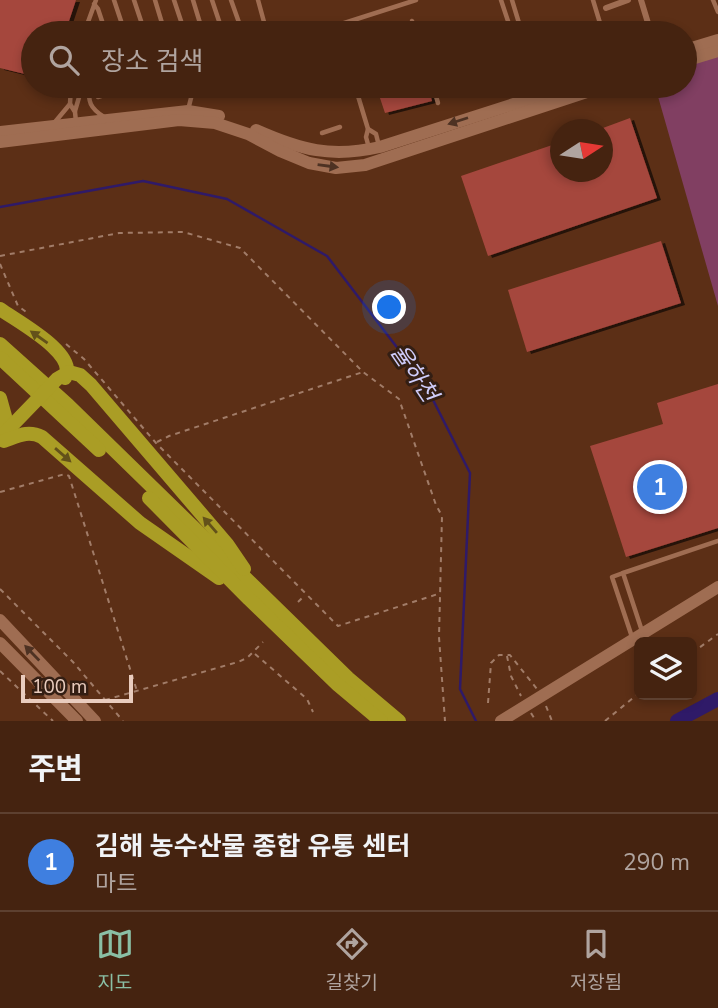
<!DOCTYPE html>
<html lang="ko">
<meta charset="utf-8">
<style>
body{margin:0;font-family:"Nunito Sans","Noto Sans KR",sans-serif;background:#4f2f1e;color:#f1f3f6}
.controls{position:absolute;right:21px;bottom:21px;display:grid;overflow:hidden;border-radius:10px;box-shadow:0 4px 10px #0003}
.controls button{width:63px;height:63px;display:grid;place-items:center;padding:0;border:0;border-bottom:2px solid #5d4030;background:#452310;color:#f1f3f6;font:35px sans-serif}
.compass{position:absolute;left:550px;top:119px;width:63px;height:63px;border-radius:50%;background:#452310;box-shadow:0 4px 10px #0003;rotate:78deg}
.scale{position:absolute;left:21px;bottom:18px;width:112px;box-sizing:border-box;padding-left:7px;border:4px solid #e9ccbe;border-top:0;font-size:19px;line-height:24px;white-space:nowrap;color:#e9ccbe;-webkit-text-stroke:5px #331e13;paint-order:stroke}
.you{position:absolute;left:390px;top:308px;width:24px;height:24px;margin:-18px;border:5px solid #fff;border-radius:50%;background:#1a73e8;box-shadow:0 0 0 10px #1a73e833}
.badge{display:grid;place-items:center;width:46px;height:46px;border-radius:50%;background:#8abfa5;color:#fff;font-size:23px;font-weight:700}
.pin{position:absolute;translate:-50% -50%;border:4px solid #fff;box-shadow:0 2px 7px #0006}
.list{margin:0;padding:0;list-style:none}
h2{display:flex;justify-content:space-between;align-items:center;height:91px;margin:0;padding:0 28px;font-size:30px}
h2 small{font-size:23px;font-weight:400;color:#b0a49f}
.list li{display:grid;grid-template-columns:46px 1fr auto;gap:21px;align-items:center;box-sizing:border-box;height:98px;padding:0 28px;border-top:2px solid #5d4030}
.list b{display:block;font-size:26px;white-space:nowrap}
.list p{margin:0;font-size:23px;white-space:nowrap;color:#b0a49f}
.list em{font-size:23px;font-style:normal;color:#b0a49f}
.icon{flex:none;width:38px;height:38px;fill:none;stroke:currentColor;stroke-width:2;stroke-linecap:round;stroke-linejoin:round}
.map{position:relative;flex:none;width:718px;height:721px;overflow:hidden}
.search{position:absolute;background:#452310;box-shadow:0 4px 10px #0003;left:21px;right:21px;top:21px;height:77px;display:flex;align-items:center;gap:18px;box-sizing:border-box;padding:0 24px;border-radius:38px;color:#b0a49f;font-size:26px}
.sheet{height:189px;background:#452310}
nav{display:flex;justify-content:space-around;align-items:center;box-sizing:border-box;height:98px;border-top:2px solid #5d4030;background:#452310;font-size:19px;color:#b0a49f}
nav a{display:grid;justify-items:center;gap:4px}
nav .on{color:#8abfa5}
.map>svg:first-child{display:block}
</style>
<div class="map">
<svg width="718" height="721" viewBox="0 0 718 721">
<defs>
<filter id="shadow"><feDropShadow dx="4" dy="2" stdDeviation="0" flood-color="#0009"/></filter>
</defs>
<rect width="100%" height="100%" fill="#5c2f16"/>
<!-- green -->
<path fill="#813f62" d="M718,54v252l-63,-220h30v-22z"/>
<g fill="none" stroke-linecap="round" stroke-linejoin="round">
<!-- stream -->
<path stroke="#2f1a68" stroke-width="2.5" d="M0,207l143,-26 84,18 100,57 98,128 45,89 -10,216 16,32"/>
<!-- river -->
<path stroke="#2f1a68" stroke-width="14" d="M677,721l41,-22"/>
</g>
<!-- building -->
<g fill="#a5473d" filter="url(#shadow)">
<path d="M0,0h76l-11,33h-32v43l-33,-8z"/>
<path d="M376,86h52l4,15 -47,12z"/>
<path d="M630,118l27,80 -169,58 -27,-80 100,-34v30h42v-44z"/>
<path d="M661,241l20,62 -154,49 -19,-62z"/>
<path d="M718,384v144l-92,29 -36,-111 73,-22 -6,-21z"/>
</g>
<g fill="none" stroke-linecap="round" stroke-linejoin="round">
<!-- path -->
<g stroke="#a17c68" stroke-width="2" stroke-dasharray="5 5" stroke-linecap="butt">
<path d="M0,256l119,-23 64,-1 57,16 123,124 36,27 37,106 6,11 -3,121 6,84"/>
<path d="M0,264l18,42 11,8"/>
<path d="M66,344l18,15 72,84 182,183 100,-32"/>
<path d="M157,442l12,-6 194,-64"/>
<path d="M0,492l65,-18 4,2 68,215"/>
<path d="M0,589l73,73 50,59"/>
<path d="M298,602l7,-7"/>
<path d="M692,653l26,-19"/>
<path d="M255,654l52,45 6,13"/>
<path d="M507,656l4,20 10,20"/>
<path d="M0,671l53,50"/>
<path d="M105,700l133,-38 9,-4 16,-16"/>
<path d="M488,703l3,-40 8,-8h11l27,34"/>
<path d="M546,706l6,15"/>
<path d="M531,713l5,8"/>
<path d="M605,721l34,-28"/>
</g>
<!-- service -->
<g stroke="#9f6d52" stroke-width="4.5">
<path d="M114,0l11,33"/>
<path d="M134,0l11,33"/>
<path d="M155,0l10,33"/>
<path d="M174,0l11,33"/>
<path d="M193,0l10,33"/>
<path d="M212,0l11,33"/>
<path d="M231,0l11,31 -7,2"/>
<path d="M258,0l9,33"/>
<path d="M501,0l11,33"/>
<path d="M512,0l10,33"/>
<path d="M593,0l10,33"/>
<path d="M713,0l5,12"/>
<path d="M94,4l4,5 8,24"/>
<path d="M412,21l4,12"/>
<path d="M84,33l12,-33"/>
<path d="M313,33l103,-33"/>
<path d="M71,86l-1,18 5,8 1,10"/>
<path d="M89,86c-1,16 1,22 15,31"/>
<path d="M355,86l13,43 -2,8 3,11"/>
<path d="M433,86l5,17"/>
<path d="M98,97l27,-9 -1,-2"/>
<path d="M188,110l6,-24"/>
<path d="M75,111l5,-17 7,-8"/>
<path d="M55,122l15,-18"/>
<path d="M368,129l8,5 3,12"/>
<path d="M322,133l18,-6"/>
<path d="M623,573l-11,4 20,60"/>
<path d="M642,631l-19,-58 95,-32"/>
</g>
<!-- pedestrian -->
<g stroke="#9f6d52" stroke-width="6">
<path d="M641,0l10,33"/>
<path d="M606,8l22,-8"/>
</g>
<!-- secondary -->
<g stroke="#9f6d52" stroke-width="12">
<path d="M685,50l33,-10"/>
<path d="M685,61l33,-10"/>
<path d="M256,130c45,20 75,28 124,17l190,-61"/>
<path d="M0,132l188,-21 31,5"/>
<path d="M0,142l179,-22 36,3 33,11 32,17 29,12 27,5 29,-3 240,-79"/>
<path d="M0,620l95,101"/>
<path d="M0,643l77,78"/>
<path d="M501,721l217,-134"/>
</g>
<!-- trunk -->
<g stroke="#aa9d25" stroke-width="14">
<path d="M0,309c18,13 79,45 65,69"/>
<path d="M0,344l68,61 280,273 51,43"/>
<path d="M0,358l99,92"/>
<path d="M0,398l5,18 -4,20"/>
<path d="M0,438l57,-59 12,-7 11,3 11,10 136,159 17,25"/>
<path d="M4,441c14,-5 24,-11 38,-4l98,86 79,55"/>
<path d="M149,498l100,101 89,86 43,36"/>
</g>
</g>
<!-- one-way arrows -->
<defs><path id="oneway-solid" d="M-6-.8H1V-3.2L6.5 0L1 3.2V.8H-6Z" transform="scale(1.75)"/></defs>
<g fill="#4e3223">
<use href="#oneway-solid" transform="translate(458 121) rotate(162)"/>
<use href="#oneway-solid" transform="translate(328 166) rotate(8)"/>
<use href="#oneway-solid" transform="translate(32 653) rotate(-134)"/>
</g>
<g fill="#63511a">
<use href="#oneway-solid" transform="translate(39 337) rotate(-145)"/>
<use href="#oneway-solid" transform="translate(63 455) rotate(41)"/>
<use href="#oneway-solid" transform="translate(210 525) rotate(-131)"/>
</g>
<g text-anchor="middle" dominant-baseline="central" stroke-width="6" stroke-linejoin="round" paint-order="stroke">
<!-- water labels -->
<g font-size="23" font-style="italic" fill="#cfccf9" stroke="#331e13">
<text transform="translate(414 373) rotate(56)">율하천</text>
</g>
</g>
</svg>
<div class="controls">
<button><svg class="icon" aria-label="layers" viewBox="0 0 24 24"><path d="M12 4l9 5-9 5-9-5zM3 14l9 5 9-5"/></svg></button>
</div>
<svg class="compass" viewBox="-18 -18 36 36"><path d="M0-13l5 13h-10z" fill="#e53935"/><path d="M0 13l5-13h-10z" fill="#b0a49f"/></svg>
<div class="scale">100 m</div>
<div class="you"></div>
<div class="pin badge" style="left:660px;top:487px;background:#3f7fe0">1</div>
<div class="search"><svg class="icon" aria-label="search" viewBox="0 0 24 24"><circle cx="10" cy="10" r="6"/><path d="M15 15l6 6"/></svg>장소 검색</div>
</div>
<section class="sheet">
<h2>주변<small></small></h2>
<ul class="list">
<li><span class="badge" style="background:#3f7fe0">1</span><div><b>김해 농수산물 종합 유통 센터</b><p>마트</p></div><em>290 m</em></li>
</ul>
</section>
<nav>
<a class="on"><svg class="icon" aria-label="map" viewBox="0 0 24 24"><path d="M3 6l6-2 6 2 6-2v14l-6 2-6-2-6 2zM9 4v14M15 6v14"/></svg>지도</a>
<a><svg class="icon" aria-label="directions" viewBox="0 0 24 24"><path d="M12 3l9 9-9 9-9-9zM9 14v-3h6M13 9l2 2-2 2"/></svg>길찾기</a>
<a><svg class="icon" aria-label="saved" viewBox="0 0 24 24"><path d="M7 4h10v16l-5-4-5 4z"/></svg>저장됨</a>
</nav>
